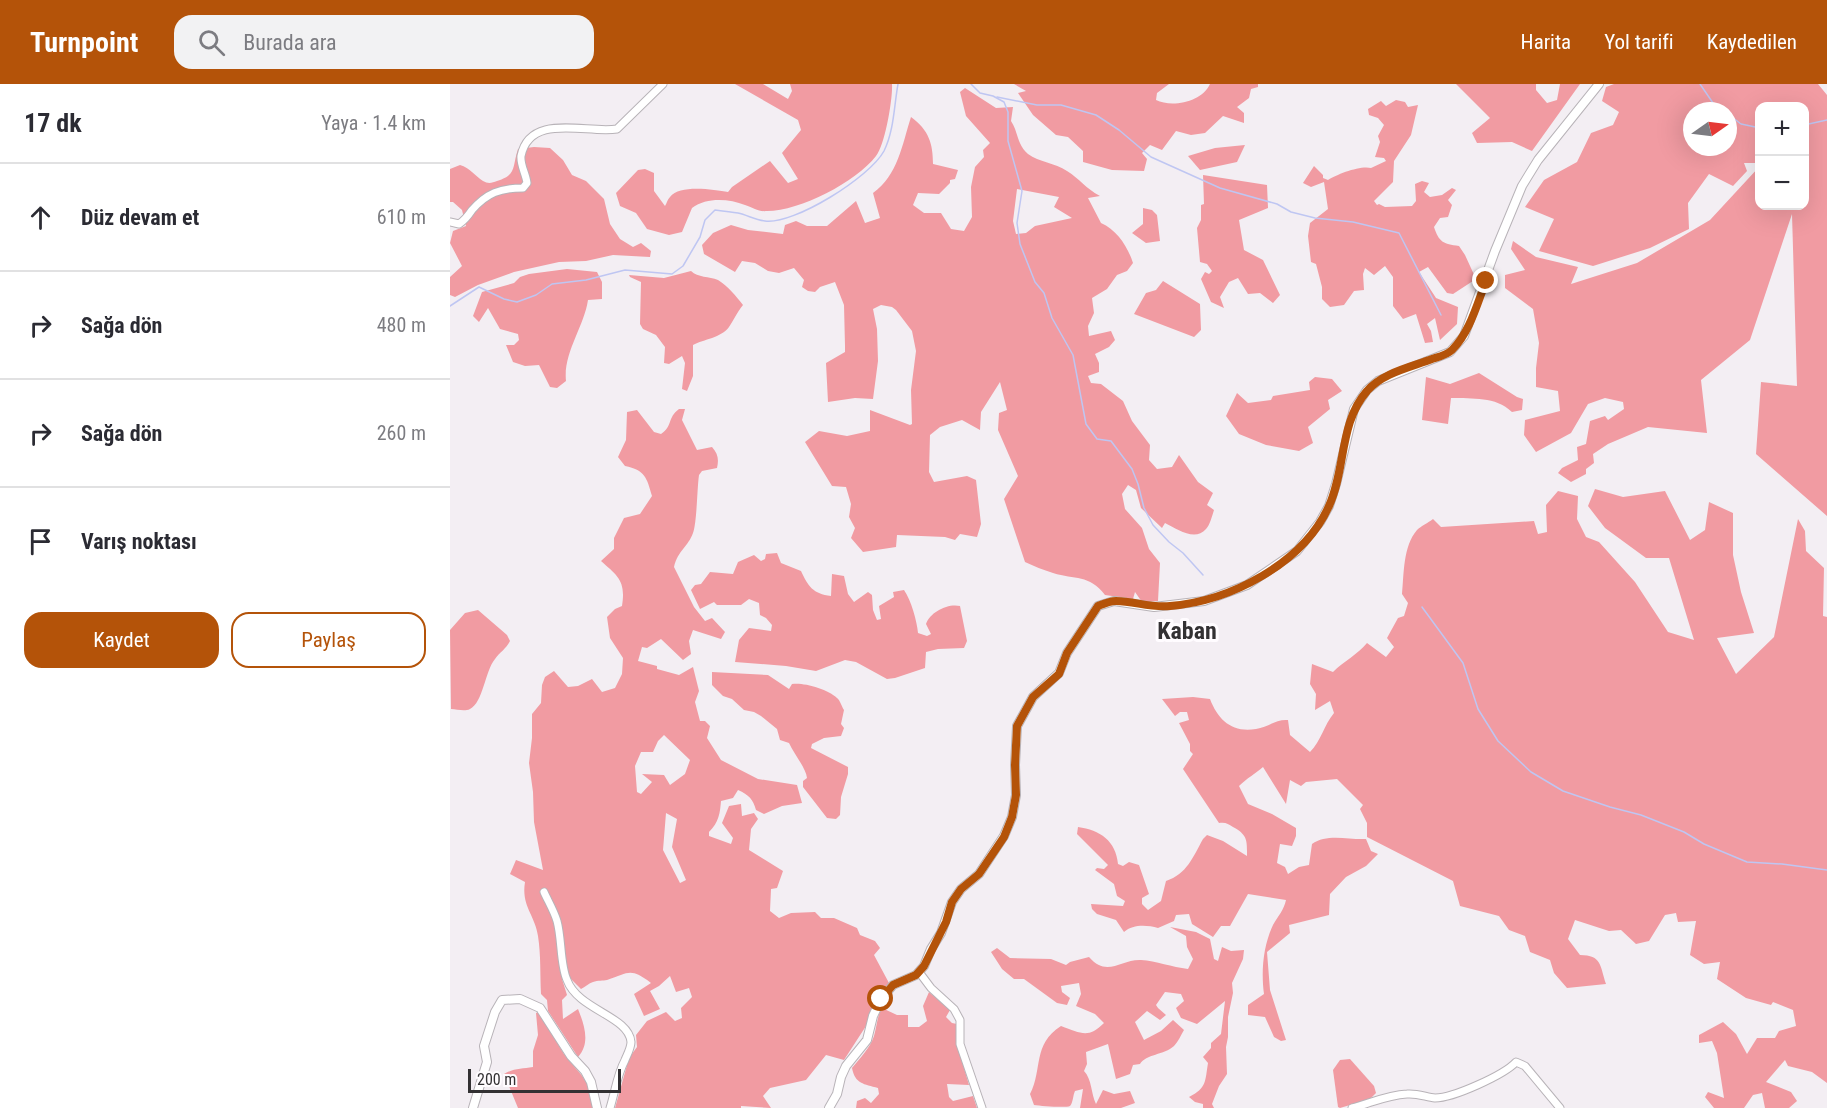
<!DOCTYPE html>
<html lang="tr">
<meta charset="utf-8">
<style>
body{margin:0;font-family:"Roboto Condensed",sans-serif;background:#f2f2f3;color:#2b2b33}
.controls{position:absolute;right:18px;top:18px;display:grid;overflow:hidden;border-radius:12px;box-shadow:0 6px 24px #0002}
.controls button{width:54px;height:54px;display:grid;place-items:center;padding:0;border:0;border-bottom:2px solid #e1e1e2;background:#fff;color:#2b2b33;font:30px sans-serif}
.compass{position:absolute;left:1233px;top:18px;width:54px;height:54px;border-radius:50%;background:#fff;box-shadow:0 6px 24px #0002;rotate:76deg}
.scale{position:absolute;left:18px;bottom:15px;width:153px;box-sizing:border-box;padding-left:6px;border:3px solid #333133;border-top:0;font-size:16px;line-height:21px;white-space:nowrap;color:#333133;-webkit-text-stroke:4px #fffcff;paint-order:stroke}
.stop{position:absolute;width:18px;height:18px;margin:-14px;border:4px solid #b45309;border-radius:50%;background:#fff}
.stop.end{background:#b45309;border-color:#fff;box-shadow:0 2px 6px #0008}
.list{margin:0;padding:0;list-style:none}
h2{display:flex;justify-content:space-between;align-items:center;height:78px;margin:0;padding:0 24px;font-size:26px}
h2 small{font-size:20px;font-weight:400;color:#7c7c81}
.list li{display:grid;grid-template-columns:39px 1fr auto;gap:18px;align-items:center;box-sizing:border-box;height:108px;padding:0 24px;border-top:2px solid #e1e1e2}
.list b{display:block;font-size:22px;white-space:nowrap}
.list em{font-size:20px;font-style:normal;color:#7c7c81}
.actions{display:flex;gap:12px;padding:18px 24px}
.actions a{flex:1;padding:14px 0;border:2px solid #b45309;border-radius:18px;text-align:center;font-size:21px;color:#b45309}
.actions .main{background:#b45309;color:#fff}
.icon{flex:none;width:33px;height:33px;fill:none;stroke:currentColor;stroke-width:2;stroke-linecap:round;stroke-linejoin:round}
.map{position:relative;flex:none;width:1377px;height:1024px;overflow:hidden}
header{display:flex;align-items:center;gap:36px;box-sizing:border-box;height:84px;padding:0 30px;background:#b45309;color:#fff}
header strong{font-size:28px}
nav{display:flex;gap:33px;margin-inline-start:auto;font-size:21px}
.search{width:420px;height:54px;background:#f2f2f3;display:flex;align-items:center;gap:15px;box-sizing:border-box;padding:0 21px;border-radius:18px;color:#7c7c81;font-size:22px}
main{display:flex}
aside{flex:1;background:#fff}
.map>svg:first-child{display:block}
</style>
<header>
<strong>Turnpoint</strong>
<div class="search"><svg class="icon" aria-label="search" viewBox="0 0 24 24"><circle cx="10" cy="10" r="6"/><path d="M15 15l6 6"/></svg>Burada ara</div>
<nav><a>Harita</a><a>Yol tarifi</a><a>Kaydedilen</a></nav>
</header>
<main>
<aside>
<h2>17 dk<small>Yaya · 1.4 km</small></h2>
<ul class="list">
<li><svg class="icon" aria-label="ahead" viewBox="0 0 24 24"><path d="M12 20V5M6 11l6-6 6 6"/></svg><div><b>Düz devam et</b></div><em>610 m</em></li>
<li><svg class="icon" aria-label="right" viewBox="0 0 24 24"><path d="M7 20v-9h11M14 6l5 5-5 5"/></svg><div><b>Sağa dön</b></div><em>480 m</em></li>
<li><svg class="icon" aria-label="right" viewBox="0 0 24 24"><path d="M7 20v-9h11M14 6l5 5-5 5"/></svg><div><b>Sağa dön</b></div><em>260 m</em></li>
<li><svg class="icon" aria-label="arrive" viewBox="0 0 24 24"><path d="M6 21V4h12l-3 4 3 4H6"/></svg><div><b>Varış noktası</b></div></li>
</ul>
<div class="actions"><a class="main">Kaydet</a><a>Paylaş</a></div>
</aside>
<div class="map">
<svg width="1377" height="1024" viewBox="0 0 1377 1024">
<rect width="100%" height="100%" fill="#f3eef3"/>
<!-- forest -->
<g fill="#f19ba2" fill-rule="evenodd">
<path d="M285,0h28l25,15 4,-8 -2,-7h102c1,14 -7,61 -16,72 -20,26 -76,55 -109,55 -9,1 -13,-3 -22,-6 -16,-6 -38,-8 -53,3l-10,24 -13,3 -22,-6 -11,-16 -16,-7 -4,-13 22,-23 7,-1 9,4v18l11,15c2,-3 2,-6 5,-9 10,-13 44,-7 58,-5l4,-5 38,-26 18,22 10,-4 -16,-26 19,-23 -3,-10z"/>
<path d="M564,0h155l-12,9 -1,7c16,8 46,2 54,-16h48v3l-7,2 -2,9 -12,9 7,6v10l-21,-7 -18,17 -14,2 -15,-4 -14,19 -12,-5 -8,8 5,6 -3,12 -32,-1 -29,-8v-11l-15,-14 -12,-2 -23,-20 -15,-22 8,-2z"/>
<path d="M1006,0h80v6l11,13 10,-3 3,-16h20l-48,67 -20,-9 -35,1 -5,-10 18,-15z"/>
<path d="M1164,0h204l9,11v421l-71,-62 5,-72 36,4 -5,-172 -42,126 -49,40 6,53 -59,-6 -40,17 -15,10 1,9 -8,6v5l-15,8 -13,-9 4,-5 16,-8 -1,-13 9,-3 4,-23 15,-5 3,4 16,-11 -1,-7 -18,-4 -17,6 -17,29 -35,19 -12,-17 1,-15 35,-9 -2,-20 -22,-4v-19l3,-25 -6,-34 -28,-21v-13l20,-5 -14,-21 2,-8 23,16 42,10 -7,17 66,-21 73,-43 49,-53 1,39h44v-100h-44l-1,57h-15l3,8 -14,15 -24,-12 -21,29 1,26 -39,19 -57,18 -54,-15 15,-32 -29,-12 19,-27 33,-18 14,-29 22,-8 6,-13 -17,-11 4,-14zM1242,27h36v36h-36z"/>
<path d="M515,4l31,20 17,-1 -2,14c7,10 6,24 17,33 11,8 27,9 39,17 13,8 18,17 33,25l-12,2 13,25c16,7 27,24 32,40l-6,8 -10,4 -10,14 -15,9 2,15 -6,13 1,10 22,-5 4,9 -6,7 -14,7 4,9v9l-11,4 3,7 10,1 22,17 9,20 18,24 -1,15 8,9 15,-2 7,-12 19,27 15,11 -6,12 7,5c-2,6 -4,15 -8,19 -11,13 -29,0 -41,-6l-3,5 -21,-20 -5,-18 -8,-5 -6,9 3,15 17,19 7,21 11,14 -2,38 -16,1 -7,-10 -2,7 -28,-4c-16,-21 -30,-15 -52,-22 -10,-3 -19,-7 -28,-11l-21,-63 14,-23 -20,-46 1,-17 8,-3 -7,-28 -19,30 -1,18 -18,-10 -22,7 -10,8 -1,37 5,10 33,-6 9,4 5,44 -4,13 -17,-3 -5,6 -10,-3 -48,-2 -1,12 -33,5 -12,-14 4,-10 -6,-11 2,-13 -5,-17 -14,-1 -27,-44 14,-11 28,5 23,-5v-21l40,15 2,-1 -1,-34 5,-39 -4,-20 -16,-21 -4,-3 -11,-2 -8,4 4,20 1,32 -5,38 -18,-1 -27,4 -2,-39 19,-11v-6l-1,-41 -9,-23 -15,5 -5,5 -7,-1 -6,-4 2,-7 -10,-12 -15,5 -11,-2 -13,-8 -13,-2 -7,11 -31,-18 -2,-9 11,-12 18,-8 17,5 35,4 2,-9 11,-4 11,5h20l29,-25 9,22 15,-5 -7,-25c25,-18 29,-48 38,-76 18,13 22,27 22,47l25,6 -3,9 -5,1v3l-11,11 -21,-1 -5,12 11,8h17l10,16 13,2 8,-14 -1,-30 4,-20 9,-10 -1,-7 7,-7 -24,-27 -6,-24zM567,105l42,8 -5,10 18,11 -37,8 -9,7 -10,1 -3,-13z"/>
<path d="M946,16l9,2 3,5 10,-2 -7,30 -17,26 -1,21 -19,19 3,4 2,-1 6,3 27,-1 4,-5 -1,-17 7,-3 7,2 -5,9 6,5 12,-2 10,-7 4,2 -8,10 4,5 -4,12 -8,1 -6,9c5,15 9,17 25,19l6,9 11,24 -23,15 -6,-1 -19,-26 -9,5 17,26 22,9 -1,17 -17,16 -5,-22 -8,6 4,7 2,11 -8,1 -9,-29 -13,5 -10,-13v-29l-8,-11 -11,9 -9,-7 -2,6 1,16 -10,1 -10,14 -14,2 -8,-8v-12l-6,-23 -5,-2 -3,-26 2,-13 18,-14 -4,-27 -13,5 -8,-4 11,-17 9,9v3l5,2c9,-6 33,-15 43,-12l15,-7 -2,-3 -9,-1 5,-15 -2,-6 6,-11 -6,-7 -9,-3 -1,-6 13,-8 5,5z"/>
<path d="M795,61l-8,17 -37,8 -12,-14 27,-8z"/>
<path d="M84,63l16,1 13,12 9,15 14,6 18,18 6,25 10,15 13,8 8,-4 10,8 -1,6 -37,-2 -27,6 -27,1 -45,10 -36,13 -23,12 -5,-2v-18l12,-11 -12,-23 3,-12 13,-5 -4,-16 -9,-8h-3v-33l10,-4c10,3 15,11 23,16 5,3 9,2 14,0 20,-6 15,-14 21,-32z"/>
<path d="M753,91l64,10 1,23 -29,12 5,30 19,10 17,35 -7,8 -13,-10 -12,1 -10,-16 -9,4 -9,15 4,11 -13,-6 -10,-23 4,-7 4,2 3,-3 -5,-7 -7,-2 -3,-34 4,-8v-15l3,-1z"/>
<path d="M693,124l9,2 5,5 3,26 -14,2 -14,-10 11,-9z"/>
<path d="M117,185l30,3 5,10v17l-14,1c-4,27 -25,53 -22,81l-9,7 -7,-1 -11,-22 -14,1 -12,-4 -7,-17h8l5,-5 -1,-6 -18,-5 -12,-21 -9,14 -6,-6 9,-24 32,-9 6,-6 9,-3z"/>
<path d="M241,187c7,7 18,5 27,9 10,6 18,16 25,25 -6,7 -9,15 -14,22 -8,11 -25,12 -36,18v31l-6,15 -5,-2 3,-26 -3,-7 -13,8 -5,-1 1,-16 -9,-12 -13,-6 -3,-5 1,-42 -11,-5 -1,-2 35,3z"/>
<path d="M713,197l37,23 1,26 -7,7 -60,-23 12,-21 10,-3z"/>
<path d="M1029,289l38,24 6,2 -1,11 -10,2c-17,-16 -39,-13 -61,-14l-3,26 -26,-4 4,-43 24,7z"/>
<path d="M865,293l17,2 10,12 -14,9 2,9 -22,18 5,16 -14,8 -33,-6 -27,-11 -13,-18 11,-23 11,10 23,-3 2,-4 37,-6 -1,-8z"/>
<path d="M229,325h6l-3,11 15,30 15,-3c6,7 7,12 5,21l-15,3 -3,4c-2,14 -2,47 -6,58 -5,14 -15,17 -19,34l20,40 11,14 7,-3 13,14 -4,7 -28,-9 -4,11 2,13 -8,6 -22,-21 -14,9 -5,-1 -4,14 19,5v3l22,6 14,-8 6,24 -4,11 5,19h5l5,5 -3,12 14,22 37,19 39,6 5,18 -20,3 -18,8 -8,-4c-3,-11 -7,-15 -18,-20l-5,8 -12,3c-1,12 -2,21 -12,31v4l22,8 2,-6 -11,-15 7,-17 12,-2 1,12 12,-3 4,6 -7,10 -2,21 34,21 -6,17 -6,1 -1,22 9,7 12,-5 24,-1 6,6h13l23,10 3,7 15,6 5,7 -6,7 15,28 -17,23 -6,20 -22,34 -18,-5 -20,25 -36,8 -7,8 8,12 -30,-2v2h-126l14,-50 8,-11 -1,-12 11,-14 19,-9 9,9 7,-3 -1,-10 11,-11 -3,-9 -13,4 -6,-16 -11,10 -9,5 10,18 -16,7 -10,-22 17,-11c-21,-16 -22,-10 -44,-3 -4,1 -9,0 -14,2 -4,1 -8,5 -12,7l-12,-12 -7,2 5,16 -5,5 1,19 15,-10c6,15 13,34 0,48l-30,-46 -1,-11 -6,-6c-1,-19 0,-39 -3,-58 -3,-21 -17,-30 -13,-54l-15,-8 6,-14 27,10 -9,-48 -1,-30 -4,-29 3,-25v-24l9,-11 1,-18 3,-8 9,-6 14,16 10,-1 14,-7 10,13 13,-4 7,-14 1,-16 -13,-20 -3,-21 8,-8 7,-3c4,-25 -4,-30 -21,-45l13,-12v-11l10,-20 16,-4 12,-18c-5,-18 -7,-26 -27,-30l-7,-9 8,-17 1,-28 10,-2 17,22 7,2c12,-8 6,-16 18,-25zM214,651l26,25 -5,14 -15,11 -6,-10 -22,-1 10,8 -11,12 -4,-2 -2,-26 6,-14h12l5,-11zM216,729l11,6 -5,28 14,33 -6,3 -17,-33z"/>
<path d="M1145,405l28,8 42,-6 25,49 15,-10 4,-28 24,11v42l8,37 13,41 -37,5 19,36 38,-37 24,-118 7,12 1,20 18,17 -1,48 4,1v466l-15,-11 -24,-6 -3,-6 -19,22 25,10 6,9 -8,7h-24l-3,-15 -9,2 -9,13h-30l-9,-11 3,-5 16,6 -7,-45 -5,-12 -13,2v-8l24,-13 13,12 11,20 10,-16h18l4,-7 17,-5 -3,-16 -20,-8 -2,3 -25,-7 -29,-19 3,-17 -16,2 -14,-9 6,-34 -18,1 -2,-9 -11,2 -16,26 -13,3 -15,-14 -12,1 -34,-11 -7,19 12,16c22,0 20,11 26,29l-39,4 -13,-15 -4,-13 -20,-8 -5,-16 -16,-6 -10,-14 -39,-10 -7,-25 -86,-44v-14l-7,-14 3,-4 -26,-26 -31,3 -5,4 -11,-6 -4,24 -23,-37c-8,7 -16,11 -24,19l9,18 24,10 24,14v8l-4,10 -12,-2 -3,19 8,4 3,7 11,-7 10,-2 3,-21c15,-11 37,-4 54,-5l5,12 7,3 -12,12 -20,11 -16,17 -1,21 -40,10 1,8 -23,19 3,38 16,50 -5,1 -7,-4 -9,-20 -17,-2v-10l16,-11c-3,-22 -1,-48 9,-69 5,-9 11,-15 13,-25l-38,-6 -18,32h-9l-8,11 -21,-13 -3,-10 -13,1 -2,6 -16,7c-11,-3 -25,-4 -34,4l-8,-12 -19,-6 -5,-5 -1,-5 32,2 2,-5 -8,-5 -3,-12 -19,-14 2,-2 7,1 4,-4 -31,-31 1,-7c22,3 38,14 40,37l5,2 6,-4 10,3 10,29 -7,4v6l6,6 13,-9 5,-20c21,-7 27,-24 37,-42l4,-4 16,6 24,15c0,-15 1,-21 -14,-29 -5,-3 -7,-5 -14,-4l-36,-54 10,-15 -3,-3v-7l-11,-21 10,-3 -2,-8h-7l-5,4 -13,-17 31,-2 17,2c8,21 22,34 46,30 12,-2 20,-10 32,-9l2,15 20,17c11,-11 14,-27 24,-39l-4,-12 -15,9 1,-16 -6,-10 2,-20 21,8c11,-11 24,-17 34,-29l19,14 8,-10 -7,-9 11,-20 6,-2 4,-13 -6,-9c2,-20 1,-48 15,-64 4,-4 11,-7 16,-11l8,8 93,-6 4,13 9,-2 -1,-27 12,-14 20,5 -1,23 9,18 13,5 36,40 33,50 26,8 -25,-82h-23l-41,-30 -17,-22z"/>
<path d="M327,469l4,10 20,8c7,15 12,23 30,25l1,-22 12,2 4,18 6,8 14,-10 4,3 1,15 4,10 4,-1 -2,-13 15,-9 -1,-5 11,-2c7,10 13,31 14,43l9,3 4,-2 -5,-10c4,-12 22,-21 34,-18l7,35 -3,7 -26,1 -12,3 -1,16 -30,10 -8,1 -31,-17 -11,-2 -29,11 -30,-5 -51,-4 4,-22 10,-12 22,3 1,-6 -6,-7 -6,-3 -1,-12 -10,-4 -8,6h-24l-3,-3 -14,7 -9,-19 4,-5 6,-1 9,-12 23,2 5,-12 16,-7 7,6 4,-2 1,-5z"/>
<path d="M28,526l29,25 3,6c-4,8 -10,11 -15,18 -10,12 -12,44 -25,50 -6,3 -13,0 -19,0l-1,-79 15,-17z"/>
<path d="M262,588l56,3 21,14 3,-5c11,-2 36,5 45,14 3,2 5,9 7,12l-3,14 3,4 -3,8 -17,2 -12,6 -1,4 37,19v7l-7,23 -1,18 -4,4 -9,-1 -24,-31v-6l4,-3c-1,-10 -13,-24 -18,-35l-9,-3 -3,-11 -16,-13 -7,-4 -10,-2 -12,-11 -9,-3 -11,-11z"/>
<path d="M720,843l26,5 14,7 4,20 4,2 4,-14 9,4 13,-1 -1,9 -11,24 1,10 -5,24v20l-2,10 1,27 -8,12 -7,18 2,4h-11v-4l-8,-2 -6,-5c18,-9 16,-16 19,-34l-5,-6 8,-9v-5l10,-9 4,-33 -28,23 -16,-6 -5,-10 8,-7 -3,-7 -16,-2 -9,13 2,3 8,7 -6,5 -13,-9 -12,11 9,18 17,-9 12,-11 11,10c-3,5 -6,12 -10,16 -10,9 -28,8 -34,18l-7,1 -3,9 -14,5 -8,-35 -22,8 1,12 -3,7c8,8 7,23 12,33l7,-14 11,4 16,-3 5,12 -14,5h-41l3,-19 -8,2c-2,4 -2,12 -5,15 -4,2 -29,0 -36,-1l-4,-11c13,-26 2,-49 31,-68 20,7 27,13 43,-3l-9,-9 -19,-8 5,-12 -2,-11 -18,3 1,6 8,6 -3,7 -10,-2 -33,-24h-10l-12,-10 -11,-17 6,-4 13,10 41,1 15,6 4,-3 19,-5c18,21 32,2 52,3 15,1 31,7 47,9l5,-10 -6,-12 -1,-11z"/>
<path d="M479,908l21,18 -4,7 6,6 5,1 -1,16 13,45 -22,-1 2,13 4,4 20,-5 4,12h-121l1,-7 8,-3 6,5 8,-9 -1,-6c-14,-4 -23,-4 -26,-20 8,-10 18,-20 22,-32 3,-10 3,-20 8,-28l15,7h11v12h11l8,-6 -4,-15z"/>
<path d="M89,928c9,14 16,28 25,42 18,24 24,21 29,54h-75l-14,-34c10,-6 18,-5 29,-7v-16l5,-16 -2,-22z"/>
<path d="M900,975l24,27 2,7 -6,6 -30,9 -2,-1 -5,-37 7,-10z"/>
</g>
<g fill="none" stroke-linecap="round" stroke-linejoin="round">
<!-- stream -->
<g stroke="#bfc6f2" stroke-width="1.5">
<path d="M521,0l9,9 13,3 11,6 4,10v29l14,50 -5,32 3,21 15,38 9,11 8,25 21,37 13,69 11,15 14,2 21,28 6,15 6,24 9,17 16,17 14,11 20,22"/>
<path d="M1250,0l13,19 11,8"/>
<path d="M547,13l40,8h24l35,10 23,15 32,27 69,31 57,16 14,8 24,6 38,4 46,11 42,82"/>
<path d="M1278,30l13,10 19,4"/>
<path d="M1354,41l23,-5"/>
<path d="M0,222l29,-19 25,12 13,3 19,-7 16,-11 34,-4 39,-10 47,4 11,-8 17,-29 5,-17 10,-10c8,1 16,2 23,3 9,2 18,7 27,8 29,4 105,-44 119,-70 10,-20 10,-45 14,-67"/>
<path d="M972,523l41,56 15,46 20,32 33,31 32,19 47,16 31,8 43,17 20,12 43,18 35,2 45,6"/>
</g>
<!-- tertiary casing -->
<g stroke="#b8b3b8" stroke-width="9">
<g id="tertiary">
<path d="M0,138l9,2c6,-4 9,-8 13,-14 15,-17 28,-22 51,-22l4,-5c-1,-9 -7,-18 -6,-27 9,-44 66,-22 96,-27l46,-45"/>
<path d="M94,808c4,9 10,19 13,29 5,18 3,44 10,59 11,30 62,36 64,62 0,6 -4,13 -6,18 -8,15 -10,32 -15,48"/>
<path d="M469,888l12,16 23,21 6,11v24l22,64"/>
<path d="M902,1024c19,-5 35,-13 55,-14 10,-1 19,3 28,4 18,0 69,-23 81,-36l9,4 35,42"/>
</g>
</g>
<!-- secondary casing -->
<g stroke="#b8b3b8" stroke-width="10">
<g id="secondary">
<path d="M23,1024l14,-46 -3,-16 11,-34 7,-12 18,-1 20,9 31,48 14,15 6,11 6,26"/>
<path d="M379,1024l8,-14 4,-17 5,-11 21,-26 6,-24 8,-17 12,-14 23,-10 8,-9 7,-17 10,-16 11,-31 9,-13 18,-15 25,-38 8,-19 4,-22 -1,-30 2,-39 16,-29 26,-24 8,-20 31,-47 16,-5 40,6 50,-6 43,-16 50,-34 23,-29 9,-16 7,-22 18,-75 13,-19 11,-9 72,-29 14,-16 31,-85 27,-65 16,-26 61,-76"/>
</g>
</g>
<!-- tertiary -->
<use href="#tertiary" stroke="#fff" stroke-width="7"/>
<!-- secondary -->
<use href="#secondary" stroke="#fff" stroke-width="8"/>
</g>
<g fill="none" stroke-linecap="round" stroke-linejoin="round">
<!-- route -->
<path stroke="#b45309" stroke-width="8" d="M431,915l12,-14 23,-10 8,-9 22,-44 6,-20 9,-13 18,-15 25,-37 8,-20 4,-22 -1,-30 2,-39 16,-29 26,-23 8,-21 31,-47c5,-2 12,-5 18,-5 18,0 34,7 54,5 60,-5 133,-42 159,-100 17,-37 10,-83 38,-115 15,-18 44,-24 65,-32 6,-2 15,-4 20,-9 18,-18 25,-46 34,-69"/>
</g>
<g text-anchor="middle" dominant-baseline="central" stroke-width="6" stroke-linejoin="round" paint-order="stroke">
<!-- district labels -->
<g font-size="24" font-weight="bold" fill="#333133" stroke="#fffcff">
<text x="737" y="547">Kaban</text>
</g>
</g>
</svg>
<div class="controls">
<button>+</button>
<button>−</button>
</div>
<svg class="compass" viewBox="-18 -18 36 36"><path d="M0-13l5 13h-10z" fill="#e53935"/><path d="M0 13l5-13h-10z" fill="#7c7c81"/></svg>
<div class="scale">200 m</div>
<div class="stop" style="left:431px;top:915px"></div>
<div class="stop end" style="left:1036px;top:197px"></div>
</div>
</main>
